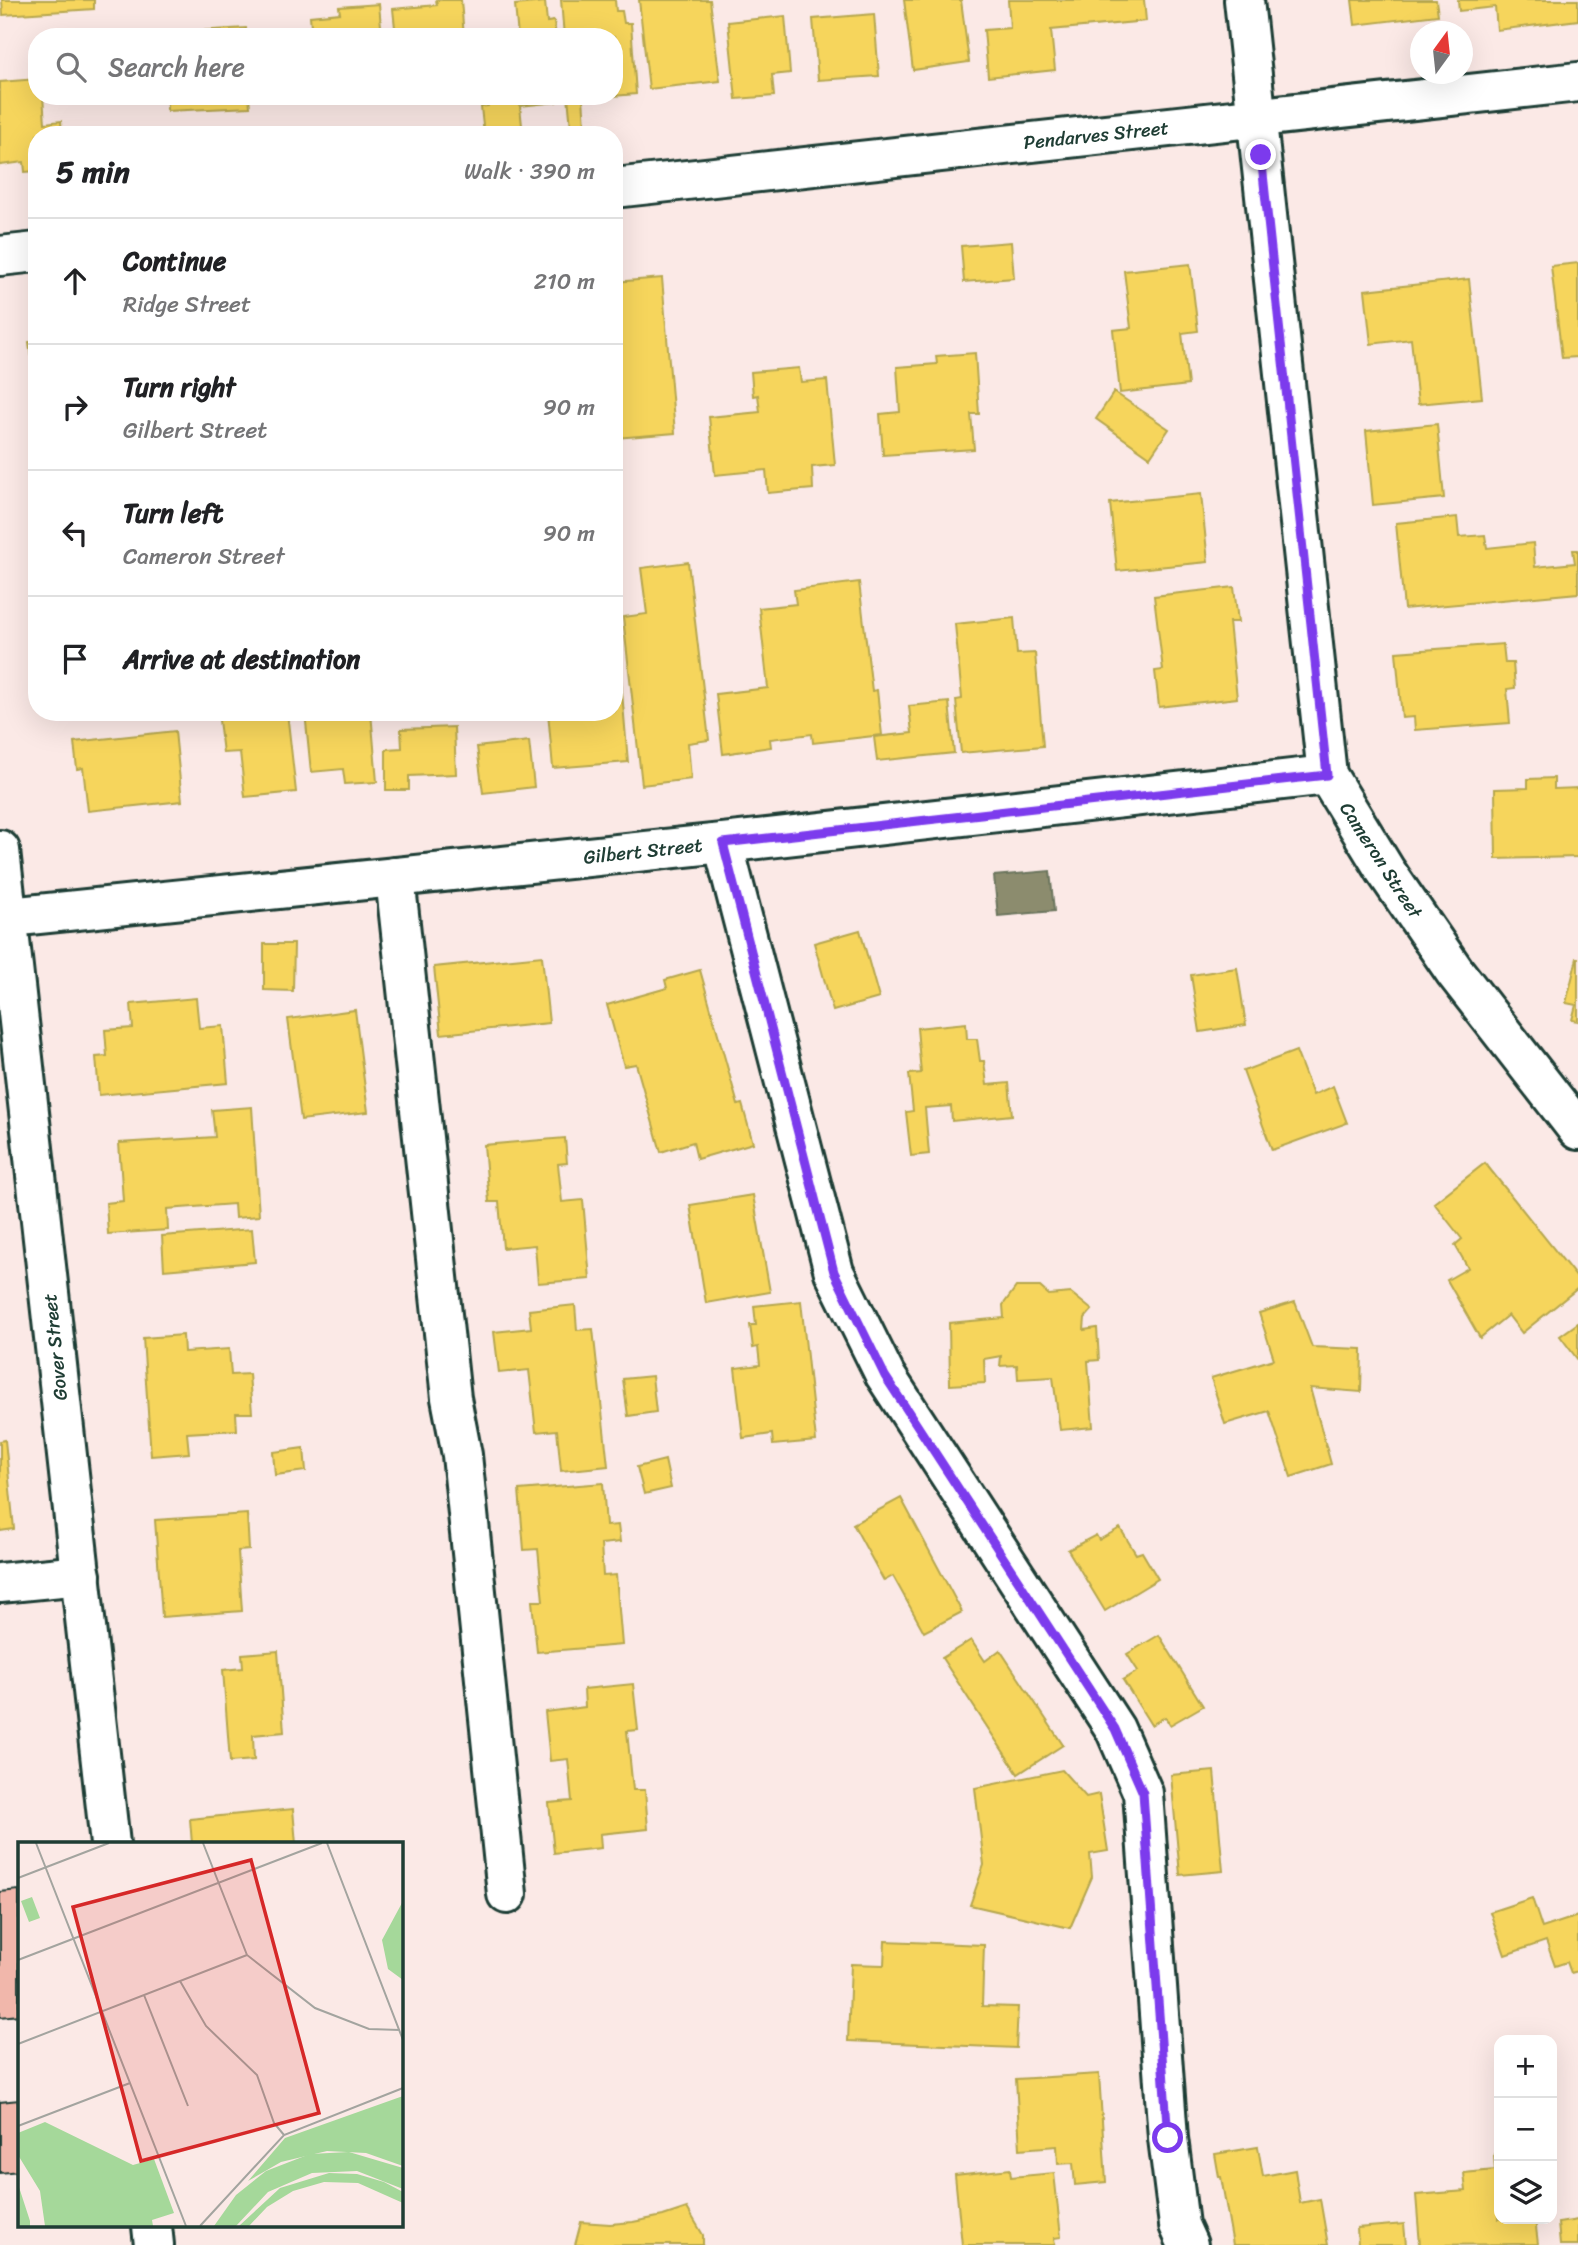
<!DOCTYPE html>
<meta charset="utf-8">
<style>
body{margin:0;font-family:Sriracha,sans-serif;background:#f6f6f6;color:#202124}
.controls{position:absolute;right:21px;bottom:21px;display:grid;overflow:hidden;border-radius:14px;box-shadow:0 7px 28px #0002}
.controls button{width:63px;height:63px;display:grid;place-items:center;padding:0;border:0;border-bottom:2px solid #e0e0e0;background:#fff;color:#202124;font:35px sans-serif}
.compass{position:absolute;left:1410px;top:21px;width:63px;height:63px;border-radius:50%;background:#fff;box-shadow:0 7px 28px #0002;rotate:15deg}
.stop{position:absolute;width:21px;height:21px;margin:-16px;border:5px solid #7c3aed;border-radius:50%;background:#fff}
.stop.end{background:#7c3aed;border-color:#fff;box-shadow:0 2px 7px #0008}
.list{margin:0;padding:0;list-style:none}
h2{display:flex;justify-content:space-between;align-items:center;height:91px;margin:0;padding:0 28px;font-size:30px}
h2 small{font-size:23px;font-weight:400;color:#757577}
.list li{display:grid;grid-template-columns:46px 1fr auto;gap:21px;align-items:center;box-sizing:border-box;height:126px;padding:0 28px;border-top:2px solid #e0e0e0}
.list b{display:block;font-size:26px;white-space:nowrap}
.list p{margin:0;font-size:23px;white-space:nowrap;color:#757577}
.list em{font-size:23px;font-style:normal;color:#757577}
.icon{flex:none;width:38px;height:38px;fill:none;stroke:currentColor;stroke-width:2;stroke-linecap:round;stroke-linejoin:round}
.map{position:relative;flex:none;width:1578px;height:2245px;overflow:hidden}
.search{position:absolute;background:#fff;box-shadow:0 7px 28px #0002;left:28px;top:28px;width:595px;height:77px;display:flex;align-items:center;gap:18px;box-sizing:border-box;padding:0 24px;border-radius:28px;color:#757577;font-size:26px}
.panel{position:absolute;background:#fff;box-shadow:0 7px 28px #0002;left:28px;top:126px;width:595px;height:595px;border-radius:28px}
.map>svg:first-child{display:block}
</style>
<div class="map">
<svg width="1578" height="2245" viewBox="0 0 1578 2245">
<rect width="100%" height="100%" fill="#fbe9e6"/>
<filter id="ink" filterUnits="userSpaceOnUse"><feTurbulence type="fractalNoise" baseFrequency=".0143" numOctaves="2"/><feDisplacementMap in="SourceGraphic" scale="14" xChannelSelector="R" yChannelSelector="G"/><feConvolveMatrix kernelMatrix="1 2 1 2 8 2 1 2 1" color-interpolation-filters="sRGB"/></filter>
<g filter="url(#ink)">
<!-- homes -->
<g fill="#f6d55c" stroke="#b6a750" stroke-width="2">
<path d="M2,0h92v9l-91,6z"/>
<path d="M436,0h25l3,37h-68l-3,-28 44,-4z"/>
<path d="M561,0h54l1,11h6l2,12h7l5,71 -22,2v-59h-50z"/>
<path d="M639,0h71l10,81 -71,8z"/>
<path d="M904,0h57l8,62 -56,8z"/>
<path d="M1008,0h136l2,21 -95,9 4,40 -67,7 -4,-47 26,-2z"/>
<path d="M1352,0h84l2,15 -83,10z"/>
<path d="M1458,0h120v20l-81,10 -2,-23 -36,4z"/>
<path d="M545,2l2,20 7,-1 2,16h-38l-3,-32z"/>
<path d="M379,4l3,33h-70l-2,-21 30,-3 -1,-6z"/>
<path d="M874,14l5,62 -61,4 -5,-61z"/>
<path d="M785,16l5,57 -18,2 2,21 -38,3 -8,-77z"/>
<path d="M246,28v9h-82l-1,-4z"/>
<path d="M37,79v17h6l2,27 16,-2 1,14h-25v36l-12,1 -1,-10 -24,3v-83z"/>
<path d="M167,96h82l1,11 -83,4z"/>
<path d="M317,96h50v1l-50,4z"/>
<path d="M487,96h68l1,6 -36,4 3,29h-39l-3,-28 7,-1z"/>
<path d="M568,96h42l-27,2 2,28 -14,2z"/>
<path d="M1011,242l3,36 -50,4 -3,-36z"/>
<path d="M1578,263v94l-16,1 -11,-92z"/>
<path d="M1190,264l8,67 -16,2 6,52 -68,8 -7,-63 18,-2 -7,-57z"/>
<path d="M662,278l13,155 -59,5 -2,-156z"/>
<path d="M1469,279l13,119 -64,6 -7,-65 -40,5 -6,-54z"/>
<path d="M37,341v61l-8,-60z"/>
<path d="M975,353l4,61h-8l3,35 -91,6 -3,-41 20,-2 -3,-45 40,-3 -1,-8z"/>
<path d="M799,368l2,14 26,-2 8,85 -23,2 1,22 -45,4 -2,-23 -51,5 -6,-58 51,-5 -2,-17 -5,1 -2,-24z"/>
<path d="M1114,392l55,37 -19,28 -54,-38z"/>
<path d="M1437,424l7,74 -71,7 -7,-74z"/>
<path d="M1201,494l7,68 -91,9 -7,-68z"/>
<path d="M1457,517l2,20 26,-2 2,13 46,-5 2,24 40,-4 -2,-13h5v43l-174,16 -8,-86z"/>
<path d="M688,562l21,178 -21,3 3,36 -49,6 -19,-168 24,-3 -6,-46z"/>
<path d="M859,582l13,109 5,-1 5,45 -69,8 -1,-9 -42,5 1,8 -48,7 -7,-60 52,-6 -9,-80 37,-4 -2,-14z"/>
<path d="M1234,587l4,35h-9l8,76 -78,9 -4,-36 8,-1 -9,-74z"/>
<path d="M1014,618l3,36 18,-1 8,93 -82,7 -5,-53 6,-1 -7,-75z"/>
<path d="M614,633h3l11,129 -75,6 -5,-56h66z"/>
<path d="M1503,644l2,19h8l2,25 -8,1 3,34 -95,7 -1,-13 -12,1 -6,-66z"/>
<path d="M949,702l5,51 -77,8 -3,-24 38,-4 -3,-27z"/>
<path d="M218,712h69l9,80 -51,5 -5,-45 -17,1z"/>
<path d="M305,712h66l6,70 -32,2 -2,-15 -32,3z"/>
<path d="M454,727l2,47 -47,2v14h-23v-41l16,-1 -1,-19z"/>
<path d="M175,731l7,70 -94,10 -5,-43 -6,1 -3,-27z"/>
<path d="M529,741l5,46 -51,6 -6,-46z"/>
<path d="M1554,778v11l24,-1v69l-82,2 -1,-70 33,-1v-9z"/>
<path d="M860,930l19,68 -46,13 -19,-68z"/>
<path d="M264,944h30l-1,47 -29,-1z"/>
<path d="M542,956l7,67 -108,11 -7,-67z"/>
<path d="M1577,958h1v63l-6,-1 4,-15 -10,-2z"/>
<path d="M1237,968l9,57 -46,7 -9,-57z"/>
<path d="M700,970l38,135 4,-1 11,39 -56,16 -4,-17 -32,10 -25,-88 -12,2 -17,-61 60,-17 -2,-8z"/>
<path d="M196,998l3,30 24,-2 5,57 -129,12 -3,-38 11,-1 -2,-26 28,-2 -2,-24z"/>
<path d="M355,1010l13,102 -67,8 -13,-101z"/>
<path d="M966,1023l1,16h10l3,22h4l3,24 22,-2 3,32 -60,6 -1,-15 -26,2 4,46 -18,2 -5,-44 7,-1 -4,-37 12,-1 -4,-45z"/>
<path d="M1296,1051l17,44 20,-9 14,37 -75,27 -29,-79z"/>
<path d="M252,1107l7,109 -24,2 -1,-14 -67,5 1,21 -60,4 -2,-31 17,-2 -4,-58 96,-6 -3,-27z"/>
<path d="M565,1138l2,25 -9,1 4,38 21,-2 7,79 -52,4 -3,-38 -32,3 -4,-46h-10l-5,-57z"/>
<path d="M1485,1163l93,116v9l-56,45 -14,-18 -28,23 -33,-58 21,-12 -13,-23 7,-6 -28,-36z"/>
<path d="M753,1195l17,97 -64,11 -16,-98z"/>
<path d="M252,1229l3,33 -91,8 -2,-34z"/>
<path d="M1016,1287h24l9,8 22,-2 21,17 -7,8 -1,12 13,-2 2,32 -11,1 5,66 -33,3 -7,-53 -35,2 -1,-14 -17,1 1,-10 -17,3 1,24 -35,2 -1,-62 55,-5 -1,-13z"/>
<path d="M801,1301l15,140 -43,4 -1,-11 -29,4 -8,-70 25,-3 -2,-18 -5,1 -3,-23h6l-2,-19z"/>
<path d="M1295,1302l17,45 50,2 -1,43 -51,-4 21,76 -40,13 -22,-66 -44,13 -14,-46 63,-19 -15,-46z"/>
<path d="M575,1305l2,25 16,-1 15,137 -47,5 -4,-41 -21,2 -7,-62 -30,3 -5,-41 37,-4 -2,-18z"/>
<path d="M1578,1323v37l-18,-24z"/>
<path d="M183,1335l1,17 45,-3 2,26 18,-1 3,39h-16l1,17 -50,3 2,20 -38,3 -8,-118z"/>
<path d="M652,1376l4,36 -28,4 -5,-37z"/>
<path d="M5,1440l9,89 -14,2v-90z"/>
<path d="M304,1448l2,23 -31,4 -2,-23z"/>
<path d="M665,1460l6,28 -27,6 -7,-27z"/>
<path d="M603,1483l3,43 12,-1 2,17 -19,2 2,32 13,-1 6,70 -85,7 -5,-51h11l-5,-52 -14,1 -5,-60z"/>
<path d="M901,1498l61,114 -38,20 -31,-56 -9,5 -31,-57z"/>
<path d="M247,1514l2,36 -11,1 4,60 -80,6 -7,-97z"/>
<path d="M1120,1528l16,26 6,-2 16,27 -53,32 -37,-61 28,-15 3,5z"/>
<path d="M1159,1635l44,71 -33,19 -5,-8 -14,8 -28,-45 15,-9 -11,-17z"/>
<path d="M971,1640l14,21 15,-11 63,95 -45,29 -76,-116z"/>
<path d="M278,1651l6,81 -31,3 1,25 -24,2 -7,-92 20,-2 -1,-14z"/>
<path d="M633,1684l5,46 -11,1 6,59h12l3,39 -48,5 1,14 -47,5 -5,-50 23,-2 -4,-42 -18,2 -5,-49 40,-5 -1,-18z"/>
<path d="M1062,1770l24,27 13,-3 9,57 -18,3 2,23 -22,51 -100,-23 14,-40 -9,-77z"/>
<path d="M1214,1771l9,100 -43,4 -9,-100z"/>
<path d="M293,1809l3,35h-104l-2,-25z"/>
<path d="M1532,1898l10,30 36,-12v55l-7,2 -4,-11 -12,4 -9,-25 -41,14 -15,-43z"/>
<path d="M885,1941l99,4 -2,61 36,1 -2,41 -168,-7 3,-77 33,1z"/>
<path d="M1099,2074l7,108 -31,3 -2,-22 -15,1 -1,-18 -37,3 -4,-70z"/>
<path d="M1258,2147l5,29 32,-6 5,33 20,-4 8,46h-95l-12,-68h-2l-4,-23z"/>
<path d="M1499,2153v66h36l3,25 -118,1 -4,-50 50,-4 -2,-18 31,-3 -1,-16z"/>
<path d="M1010,2169l1,8 43,-4 7,64 -7,1 1,7h-93l-7,-70z"/>
<path d="M687,2208l16,27v10h-128l6,-23 29,2 23,-2 30,-6z"/>
<path d="M1578,2220v25h-18l-2,-22z"/>
<path d="M1404,2224l2,21h-48l-1,-17z"/>
</g>
<!-- industry -->
<path fill="#8c8c6e" stroke="#6b745d" stroke-width="2" d="M1050,871l4,40 -56,5 -4,-40z"/>
<!-- building -->
<g fill="#f1b7ab" stroke="#1f3d34" stroke-width="2">
<path d="M19,1890v125l-19,2v-125z"/>
<path d="M19,2100v71l-19,2v-71z"/>
</g>
<g fill="none" stroke-linecap="round" stroke-linejoin="round">
<!-- minor casing -->
<g stroke="#1f3d34" stroke-width="44">
<g id="minor">
<path d="M1244,0l83,775 58,95 70,102 123,158"/>
<path d="M614,188l964,-106"/>
<path d="M0,256l37,-4"/>
<path d="M723,843l111,429 51,103 230,354 28,64 25,345 11,87 9,20"/>
<path d="M0,850l110,994"/>
<path d="M395,877l56,521 11,57 45,439"/>
<path d="M0,918l723,-75 604,-68"/>
<path d="M0,1583l81,-8"/>
<path d="M152,2226l2,19"/>
</g>
</g>
<!-- minor -->
<use href="#minor" stroke="#fff" stroke-width="38"/>
</g>
</g>
<g fill="none" stroke-linecap="round" stroke-linejoin="round" filter="url(#ink)">
<!-- route -->
<path stroke="#7c3aed" stroke-width="9" d="M1168,2138l-25,-345 -28,-64 -230,-353 -51,-104 -111,-429 604,-68 -66,-620"/>
</g>
<g text-anchor="middle" dominant-baseline="central" stroke-width="7" stroke-linejoin="round" paint-order="stroke">
<!-- street labels -->
<g font-size="19" fill="#1f3d34" stroke="#fff">
<text transform="translate(1096 135) rotate(-6)">Pendarves Street</text>
<text transform="translate(643 851) rotate(-6)">Gilbert Street</text>
<text transform="translate(1381 860) rotate(57)">Cameron Street</text>
<text transform="translate(55 1347) rotate(-96)">Gover Street</text>
</g>
</g>
<!-- overview -->
<g transform="translate(18 1842)">
<rect width="385" height="385" fill="#fbe9e6"/>
<path d="M385,254v70l-37,-13 -39,-2 -46,11 -33,19 37,-43z" fill="#a5d89a"/>
<path d="M27,280l88,43 21,-6 20,54 -22,7 1,6h-108l-5,-35 -22,-36v-22z" fill="#a5d89a"/>
<path d="M14,55l8,21 -11,4 -8,-21zM385,59v79l-15,-11 -6,-29zM331,310l54,16v21l-46,-18 -45,2 -44,19 -32,34h-22l22,-31 30,-24 44,-17zM311,331l28,1 27,8 19,10v11l-45,-20 -34,-1 -31,9 -26,16 -18,19h-10l41,-38zM0,342l12,37v5h-12z" fill="#a5d89a"/>
<path fill="none" stroke="#a3a49f" stroke-width="2" d="M18,1l150,383M185,1l44,112 68,53 54,21 31,1M309,1l76,197M0,36l91,-35M0,118l304,-117M162,139l26,45 51,49 17,48 10,12M126,153l44,111M0,202l229,-89M0,284l112,-43M182,384l84,-91 119,-47"/>
<path fill="#d62828" fill-opacity="0.15" stroke="#d62828" stroke-width="3.5" d="M233,18l68,253 -178,48 -68,-254z"/>
<rect width="385" height="385" fill="none" stroke="#1f3d34" stroke-width="3.5"/>
</g>
</svg>
<div class="controls">
<button>+</button>
<button>−</button>
<button><svg class="icon" aria-label="layers" viewBox="0 0 24 24"><path d="M12 4l9 5-9 5-9-5zM3 14l9 5 9-5"/></svg></button>
</div>
<svg class="compass" viewBox="-18 -18 36 36"><path d="M0-13l5 13h-10z" fill="#e53935"/><path d="M0 13l5-13h-10z" fill="#757577"/></svg>
<div class="stop" style="left:1168px;top:2138px"></div>
<div class="stop end" style="left:1261px;top:155px"></div>
<div class="search"><svg class="icon" aria-label="search" viewBox="0 0 24 24"><circle cx="10" cy="10" r="6"/><path d="M15 15l6 6"/></svg>Search here</div>
<section class="panel">
<h2>5 min<small>Walk · 390 m</small></h2>
<ul class="list">
<li><svg class="icon" aria-label="ahead" viewBox="0 0 24 24"><path d="M12 20V5M6 11l6-6 6 6"/></svg><div><b>Continue</b><p>Ridge Street</p></div><em>210 m</em></li>
<li><svg class="icon" aria-label="right" viewBox="0 0 24 24"><path d="M7 20v-9h11M14 6l5 5-5 5"/></svg><div><b>Turn right</b><p>Gilbert Street</p></div><em>90 m</em></li>
<li><svg class="icon" aria-label="left" viewBox="0 0 24 24"><path d="M17 20v-9H6M10 6l-5 5 5 5"/></svg><div><b>Turn left</b><p>Cameron Street</p></div><em>90 m</em></li>
<li><svg class="icon" aria-label="arrive" viewBox="0 0 24 24"><path d="M6 21V4h12l-3 4 3 4H6"/></svg><div><b>Arrive at destination</b></div></li>
</ul>
</section>
</div>
